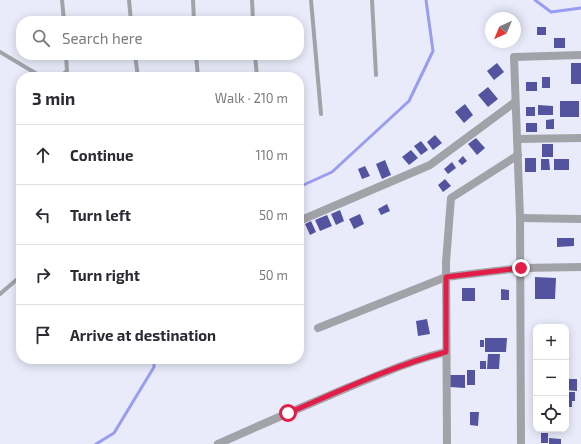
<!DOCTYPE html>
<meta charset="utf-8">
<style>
body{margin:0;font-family:"Exo 2",sans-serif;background:#f2f2f3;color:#2b2b33}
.controls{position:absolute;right:12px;bottom:12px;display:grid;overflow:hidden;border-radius:8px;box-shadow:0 2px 10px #0003}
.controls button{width:36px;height:36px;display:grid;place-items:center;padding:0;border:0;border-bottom:1px solid #e1e1e2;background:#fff;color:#2b2b33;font:20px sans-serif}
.compass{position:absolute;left:485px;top:12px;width:36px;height:36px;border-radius:50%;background:#fff;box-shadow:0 2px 10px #0003;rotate:224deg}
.stop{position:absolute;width:12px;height:12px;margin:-9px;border:3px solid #e11d48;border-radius:50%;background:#fff}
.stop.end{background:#e11d48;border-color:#fff;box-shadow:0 1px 4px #0008}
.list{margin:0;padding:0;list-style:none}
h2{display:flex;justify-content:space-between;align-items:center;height:52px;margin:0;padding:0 16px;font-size:17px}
h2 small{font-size:13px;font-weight:400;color:#7c7c81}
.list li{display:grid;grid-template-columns:26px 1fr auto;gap:12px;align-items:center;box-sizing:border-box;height:60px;padding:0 16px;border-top:1px solid #e1e1e2}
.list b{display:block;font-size:15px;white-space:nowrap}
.list em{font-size:13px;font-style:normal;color:#7c7c81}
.icon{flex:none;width:22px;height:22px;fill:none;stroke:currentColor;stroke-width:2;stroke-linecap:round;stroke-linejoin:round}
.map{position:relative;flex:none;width:581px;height:444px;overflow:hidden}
.search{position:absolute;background:#fff;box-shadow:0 2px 10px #0003;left:16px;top:16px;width:288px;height:44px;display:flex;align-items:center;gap:10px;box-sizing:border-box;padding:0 14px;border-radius:16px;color:#7c7c81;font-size:15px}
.panel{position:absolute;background:#fff;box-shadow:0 2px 10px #0003;left:16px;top:72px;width:288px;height:292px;border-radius:16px}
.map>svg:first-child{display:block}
</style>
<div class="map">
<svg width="581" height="444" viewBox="0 0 581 444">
<rect width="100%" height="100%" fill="#eaebfa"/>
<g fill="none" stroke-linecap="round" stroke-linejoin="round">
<!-- stream -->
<g stroke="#999df1" stroke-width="3">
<path d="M535,0l16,12 30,-4"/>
<path d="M299,187l33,-15 77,-71 24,-50 -7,-51"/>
<path d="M96,444l18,-11 40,-66v-8"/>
</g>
</g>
<!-- building -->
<g fill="#5353a0">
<rect x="537" y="27" width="9" height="8"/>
<rect x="554" y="38" width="11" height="10"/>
<path d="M497,63l7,9 -10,8 -7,-9z"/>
<rect x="571" y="63" width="10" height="21"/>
<rect x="542" y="77" width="8" height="11"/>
<rect x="526" y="82" width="11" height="9"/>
<path d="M488,87l10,12 -10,8 -10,-12z"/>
<rect x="560" y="101" width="19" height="16"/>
<path d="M465,104l8,11 -9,8 -9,-11z"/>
<path d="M538,105l15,1v9h-15z"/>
<rect x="526" y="107" width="9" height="9"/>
<path d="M554,119v10h-8v-9z"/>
<rect x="526" y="123" width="11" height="9"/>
<path d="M435,135l7,8 -9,7 -6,-8z"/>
<path d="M476,138l9,10 -8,7 -9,-11z"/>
<path d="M421,141l7,9 -7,5 -7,-9z"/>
<rect x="542" y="144" width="11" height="13"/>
<path d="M411,150l7,8 -9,7 -7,-8z"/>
<path d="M463,156l4,5 -5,4 -4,-4z"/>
<rect x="525" y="158" width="11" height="14"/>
<path d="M541,159h8l1,11h-9z"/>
<rect x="554" y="159" width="15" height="11"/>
<path d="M385,160l6,15 -9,4 -6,-15z"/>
<path d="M452,162l4,6 -8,6 -4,-5z"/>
<path d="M365,166l5,10 -8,3 -4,-10z"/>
<path d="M445,179l6,7 -8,6 -5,-7z"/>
<path d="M387,204l3,7 -9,4 -3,-6z"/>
<path d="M340,210l4,11 -8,4 -5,-11z"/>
<path d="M360,214l4,10 -10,5 -5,-10z"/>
<path d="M327,215l5,11 -12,5 -5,-11z"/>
<path d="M311,221l5,11 -6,3 -5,-11z"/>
<path d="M557,238h17v8l-17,1z"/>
<path d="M535,277l21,1 -1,21h-20z"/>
<rect x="462" y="288" width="13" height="13"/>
<path d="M501,289l8,1v10h-8z"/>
<path d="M427,319l3,15 -12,2 -2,-15z"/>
<path d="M485,338h22l-1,14h-21z"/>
<rect x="480" y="340" width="4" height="7"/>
<path d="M488,354h12l-1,15h-12z"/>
<rect x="480" y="361" width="6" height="8"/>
<rect x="467" y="370" width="8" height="15"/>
<path d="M450,375h15v13l-15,-1z"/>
<path d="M566,379h11v12l-11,-1z"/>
<path d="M566,392h9v9h-3v6h-6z"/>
<path d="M470,412h9l-1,14 -8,-1z"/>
<rect x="541" y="433" width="7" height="10"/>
<path d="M549,438l12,1v5h-12z"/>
</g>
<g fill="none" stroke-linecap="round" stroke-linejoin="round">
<!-- lane -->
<g stroke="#a2a3a9" stroke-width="4">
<path d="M62,0l2,21"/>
<path d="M129,0l2,21"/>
<path d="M193,0l1,21"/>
<path d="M252,0l1,21"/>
<path d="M311,0l10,114"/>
<path d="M372,0l4,75"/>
<path d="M0,52l42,25"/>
<path d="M135,55l3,22"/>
<path d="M196,55l2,22"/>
<path d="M255,55l2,22"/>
<path d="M59,77l8,-6 -1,-16"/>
<path d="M0,294l21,-18"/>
</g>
<!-- street -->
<g stroke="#a2a3a9" stroke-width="8">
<path d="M517,139l64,-1"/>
<path d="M520,218l61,1"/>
<path d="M299,221l131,-56 85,-63"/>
<path d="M318,328l128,-51 75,-9 60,-1"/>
<path d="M218,444c44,-20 87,-38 131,-57 32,-13 63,-27 97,-35"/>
<path d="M447,444l-1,-182 5,-64 67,-43"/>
<path d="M521,444l-1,-226 -6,-161 67,-2"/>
</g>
</g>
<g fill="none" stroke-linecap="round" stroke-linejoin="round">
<!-- route -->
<path stroke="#e11d48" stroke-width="5" d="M288,413c52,-22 104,-47 158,-61v-75l75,-9"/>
</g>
</svg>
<div class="controls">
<button>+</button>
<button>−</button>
<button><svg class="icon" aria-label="locate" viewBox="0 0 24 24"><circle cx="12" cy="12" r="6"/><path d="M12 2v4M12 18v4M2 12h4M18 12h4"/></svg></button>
</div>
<svg class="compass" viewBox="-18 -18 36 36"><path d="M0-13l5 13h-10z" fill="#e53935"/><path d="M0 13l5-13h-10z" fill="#7c7c81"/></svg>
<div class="stop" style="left:288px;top:413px"></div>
<div class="stop end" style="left:521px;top:268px"></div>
<div class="search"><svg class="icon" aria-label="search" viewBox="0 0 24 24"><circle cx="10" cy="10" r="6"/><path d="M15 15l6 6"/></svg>Search here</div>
<section class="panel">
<h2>3 min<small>Walk · 210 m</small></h2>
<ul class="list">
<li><svg class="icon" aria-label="ahead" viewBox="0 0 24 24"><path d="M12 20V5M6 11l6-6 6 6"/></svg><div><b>Continue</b></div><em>110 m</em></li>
<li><svg class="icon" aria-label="left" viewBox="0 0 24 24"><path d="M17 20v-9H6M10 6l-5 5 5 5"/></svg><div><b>Turn left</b></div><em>50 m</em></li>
<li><svg class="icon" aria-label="right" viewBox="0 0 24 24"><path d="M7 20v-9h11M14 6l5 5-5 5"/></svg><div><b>Turn right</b></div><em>50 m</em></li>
<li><svg class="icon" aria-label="arrive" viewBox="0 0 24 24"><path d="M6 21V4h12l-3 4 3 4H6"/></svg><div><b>Arrive at destination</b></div></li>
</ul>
</section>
</div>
